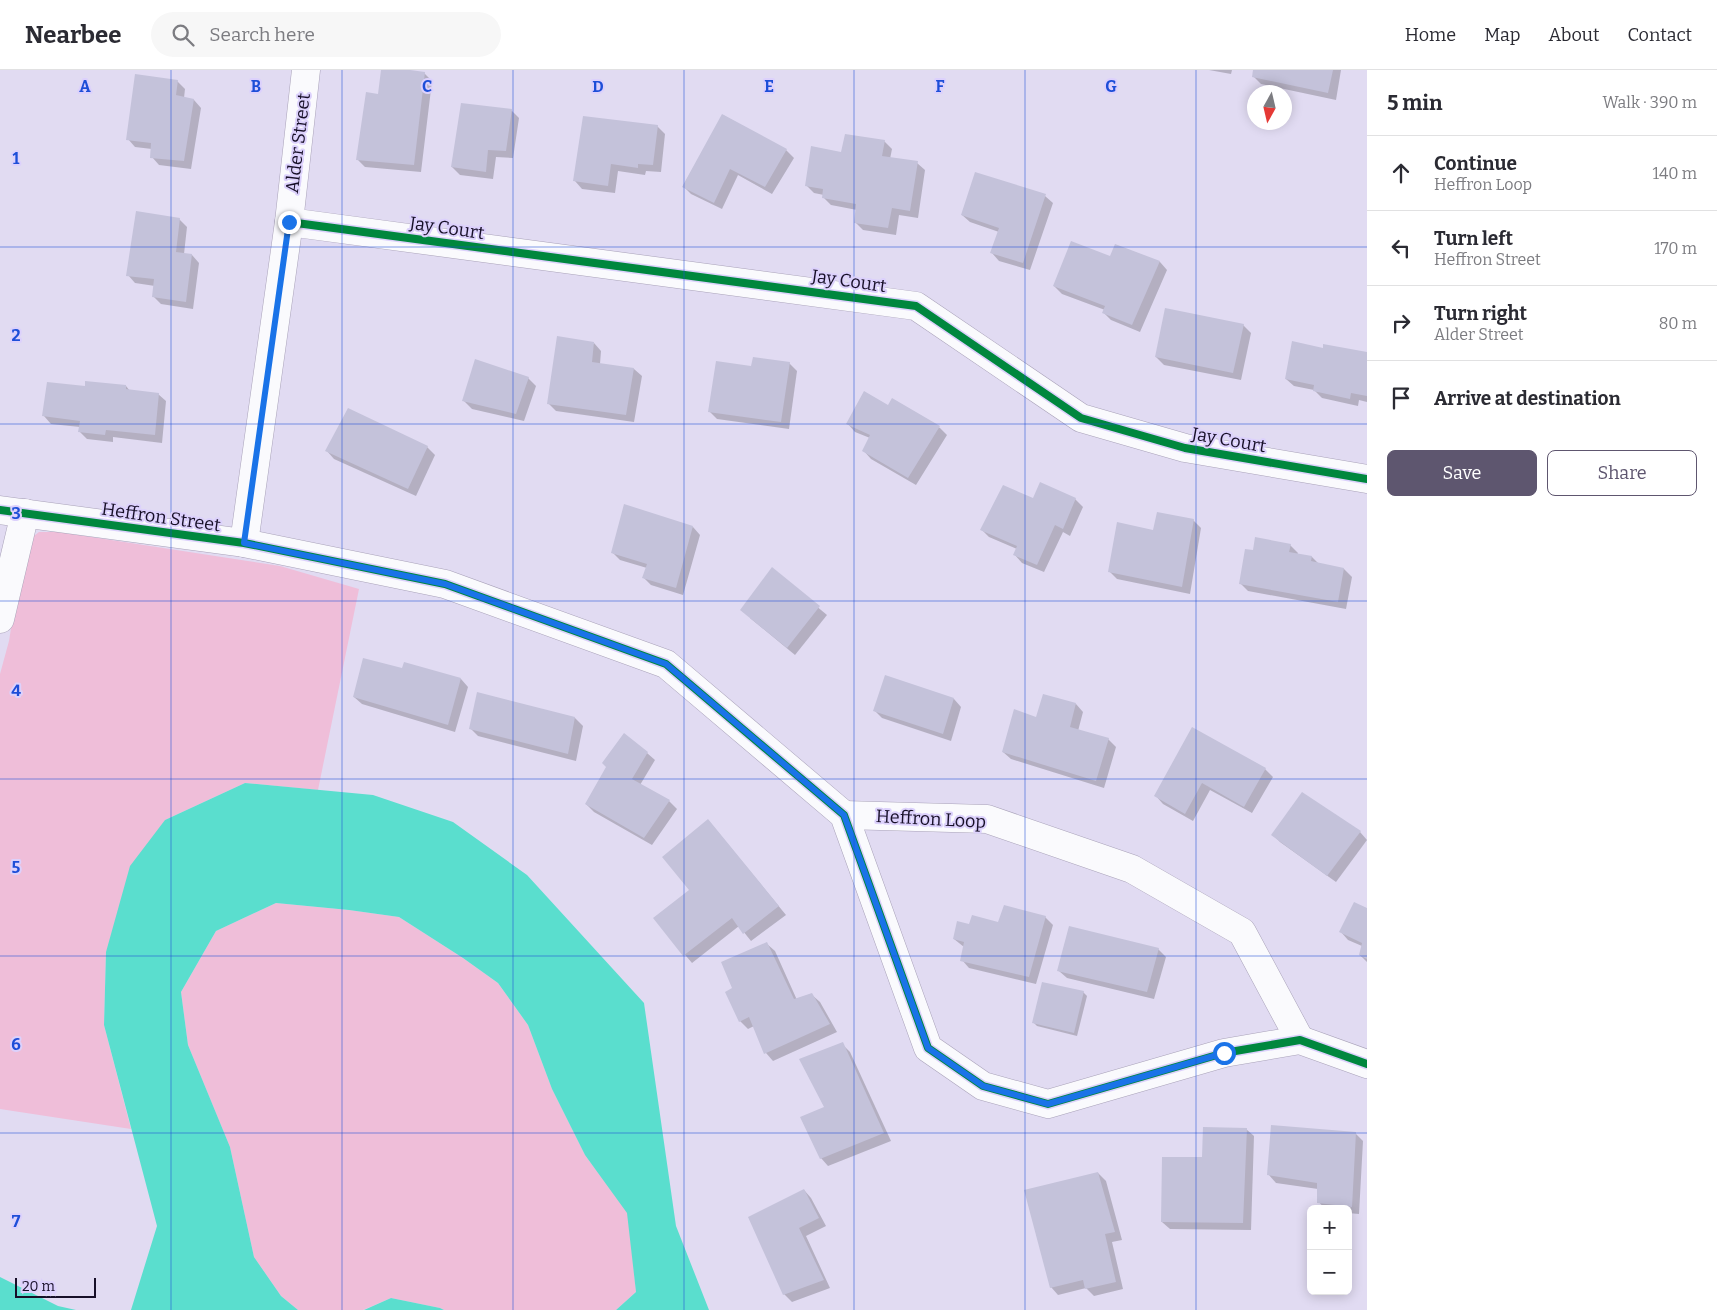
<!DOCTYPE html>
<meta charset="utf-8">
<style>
body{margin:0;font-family:Bitter,serif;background:#f7f7f7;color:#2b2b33}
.controls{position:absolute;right:15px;bottom:15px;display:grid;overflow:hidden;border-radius:8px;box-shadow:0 2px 12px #0003}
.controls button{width:45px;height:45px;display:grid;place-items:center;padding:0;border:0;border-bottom:1px solid #e1e1e2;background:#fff;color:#2b2b33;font:25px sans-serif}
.compass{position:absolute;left:1247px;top:15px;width:45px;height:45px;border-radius:50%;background:#fff;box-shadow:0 2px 12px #0003;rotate:188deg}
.scale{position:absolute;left:15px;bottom:12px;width:81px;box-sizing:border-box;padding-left:5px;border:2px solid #170f28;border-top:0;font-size:14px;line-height:18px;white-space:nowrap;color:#170f28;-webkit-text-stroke:4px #dcd1fc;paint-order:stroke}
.stop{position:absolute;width:15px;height:15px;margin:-11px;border:4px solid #1a73e8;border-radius:50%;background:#fff}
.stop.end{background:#1a73e8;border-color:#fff;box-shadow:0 1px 5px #0008}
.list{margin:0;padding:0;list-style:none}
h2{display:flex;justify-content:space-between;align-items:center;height:65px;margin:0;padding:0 20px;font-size:21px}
h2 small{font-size:16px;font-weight:400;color:#7c7c81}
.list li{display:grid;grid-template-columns:32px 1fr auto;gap:15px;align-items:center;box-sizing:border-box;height:75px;padding:0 20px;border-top:1px solid #e1e1e2}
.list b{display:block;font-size:19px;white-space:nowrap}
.list p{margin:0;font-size:16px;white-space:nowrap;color:#7c7c81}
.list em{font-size:16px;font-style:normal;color:#7c7c81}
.actions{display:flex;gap:10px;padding:15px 20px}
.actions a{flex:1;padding:11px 0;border:1px solid #5e566f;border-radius:8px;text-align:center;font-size:18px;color:#5e566f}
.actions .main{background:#5e566f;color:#fff}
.icon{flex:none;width:28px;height:28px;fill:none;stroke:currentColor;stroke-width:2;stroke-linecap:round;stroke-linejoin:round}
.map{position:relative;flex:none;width:1367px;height:1240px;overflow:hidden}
header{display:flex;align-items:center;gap:30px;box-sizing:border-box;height:70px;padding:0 25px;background:#fff;border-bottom:1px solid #e1e1e2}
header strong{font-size:24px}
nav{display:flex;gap:28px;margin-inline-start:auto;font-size:18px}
.search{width:350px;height:45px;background:#f7f7f7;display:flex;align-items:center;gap:12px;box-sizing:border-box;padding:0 18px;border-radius:28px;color:#7c7c81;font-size:19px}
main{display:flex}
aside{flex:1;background:#fff}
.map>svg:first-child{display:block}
</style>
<header>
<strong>Nearbee</strong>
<div class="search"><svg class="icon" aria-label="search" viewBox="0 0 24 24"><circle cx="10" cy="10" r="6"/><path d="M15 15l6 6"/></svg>Search here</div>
<nav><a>Home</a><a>Map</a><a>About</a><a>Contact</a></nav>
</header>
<main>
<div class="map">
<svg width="1367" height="1240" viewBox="0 0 1367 1240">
<rect width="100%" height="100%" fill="#e1dbf2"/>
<!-- green -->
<g fill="#efbed9">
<path d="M39,462h20l221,34 79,23 -41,201 -73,-7 -80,37 -59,132 -2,73 27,104 -131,-20v-435l9,-33 9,-57 12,-45z"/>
<path d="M276,833l73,7 50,7 64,41 35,25 30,42 24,64 33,66 43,58 8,79 -20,18h-172l-4,-2 -49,-10 -28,12h-65l-17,-14 -27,-39 -24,-110 -42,-102 -7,-53 35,-61z"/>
</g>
<!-- water -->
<g fill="#5adece">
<path d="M245,713l128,12 80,27 74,53 117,128 32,223 33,84h-93l20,-18 -9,-79 -42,-58 -33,-66 -24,-64 -30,-42 -35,-25 -64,-41 -50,-7 -73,-7 -60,28 -35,61 7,53 42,102 24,110 27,39 17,14h-167l26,-84 -53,-201 2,-73 24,-86 35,-46z"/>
<path d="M0,1207l58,29 18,4h-76z"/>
<path d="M391,1228l49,10 4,2h-80z"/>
</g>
<!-- shadow -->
<g fill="#0003">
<path d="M382,0h18l24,3 8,8 -11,91 -56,-5 -7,-7 21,-65z"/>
<path d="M1209,0h23l-1,4z"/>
<path d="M1254,0h87l-5,30 -75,-16 -8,-8z"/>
<path d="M177,11l8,8 -1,9 10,2 7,8 -10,61 -32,-4 -7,-8v-8l-17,-2 -7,-8z"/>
<path d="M511,40l8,8 -6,40 -17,-1 -3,22 -33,-4 -8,-8z"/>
<path d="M723,45l63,35 8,8 -22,36 -34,-19 -16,34 -31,-15 -8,-8z"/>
<path d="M657,56l8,8 -4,38 -15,-1 -1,4 -27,-4 -3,22 -33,-4 -7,-8z"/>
<path d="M884,71l8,8 -2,10 27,4 8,7 -7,48 -19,-3 -3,20 -33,-5 -8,-8 2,-12 -26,-5 -7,-7v-3l-10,-2 -8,-8 36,-31z"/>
<path d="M1045,126l8,7 -23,67 -31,-9 -7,-8 7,-21 -29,-10 -8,-7z"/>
<path d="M179,149l8,8 -3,27 8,1 7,8 -6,46 -32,-5 -7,-7 1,-11 -20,-3 -7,-8z"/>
<path d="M1116,175l44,17 7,8 -27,62 -29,-12 -7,-7 1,-3 -43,-16 -8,-8 57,-28z"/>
<path d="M1243,255l8,8 -10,47 -77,-15 -8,-8z"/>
<path d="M594,273l7,8 -1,13 34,5 8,7 -8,46 -78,-11 -8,-8z"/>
<path d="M1324,280l43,3v49l-8,-2 -1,6 -36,-8 -8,-8 -20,-4 -8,-7z"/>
<path d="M789,293l8,8 -8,58 -72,-10 -7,-7z"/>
<path d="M528,308l8,8 -12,35 -52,-12 -8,-8z"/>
<path d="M126,316l4,5 28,3 8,7 -4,42 -49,-6v5l-26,-3 -7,-7v-5l-29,-3 -7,-8 42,-28z"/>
<path d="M892,330l48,28 7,7 -31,50 -45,-26 -7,-8 6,-13 -15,-6 -7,-8 40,-17z"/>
<path d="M427,377l8,8 -19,41 -82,-37 -7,-8z"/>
<path d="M1034,429h41l8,8 -13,29 -7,-4 -19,40 -22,-9 -7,-8 2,-6 -28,-12 -7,-7z"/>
<path d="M1193,450l8,8 -11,66 -73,-15 -8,-8 45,-40z"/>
<path d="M693,457l7,8 -17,60 -32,-10 -7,-7 3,-10 -27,-8 -8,-8z"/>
<path d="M1290,475l8,8 -1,2 15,2 7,7 25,5 8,8 -6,32 -98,-18 -8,-8 14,-32z"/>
<path d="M772,499l55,46 -32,40 -45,-37z"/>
<path d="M403,600l58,9 7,8 -13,45 -93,-28 -8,-7z"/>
<path d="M478,623l97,25 8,8 -7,35 -98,-25 -8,-8z"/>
<path d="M954,629l7,8 -10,34 -69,-23 -8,-8z"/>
<path d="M1076,634l7,8 -5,19 30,8 8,8 -12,41 -93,-29 -8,-7 34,-33z"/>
<path d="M1192,659l73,40 8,8 -21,36 -42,-23 -17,31 -30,-17 -7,-8z"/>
<path d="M647,683l8,7 -15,25 29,16 8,8 -25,36 -58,-33 -8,-8z"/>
<path d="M708,750l78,95 -35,26 -12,-15 -47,37 -38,-45 37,-28z"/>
<path d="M1360,762l7,8 -31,42 -56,-40 -8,-8z"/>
<path d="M1367,839v53l-7,-7 2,-9 -14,-6 -7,-8z"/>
<path d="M1045,847l8,8 -17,59 -67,-16 -7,-8 2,-13 -10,-8 16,-14z"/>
<path d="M767,874l8,7 22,49 15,-5 8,7 17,30 -64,29 -7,-8 -12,-27 -6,3 -8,-8z"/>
<path d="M1158,879l8,8 -12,42 -87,-21 -8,-7z"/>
<path d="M1083,922l4,4 -10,40 -40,-10 -3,-3z"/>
<path d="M842,974l8,8 41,89 -63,25 -7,-8 4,-50z"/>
<path d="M1246,1059l8,7 -3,94 -81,-1 -8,-7 41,-64z"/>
<path d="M1355,1063l8,8 -4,73 -11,-1v-4h-23l-6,-7 -1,-13 -42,-6 -7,-8z"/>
<path d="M1098,1103l8,8 16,59 -10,2 11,47 -29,7 -8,-8 -28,7 -7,-8z"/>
<path d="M804,1120l7,8 15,28 -20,10 24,52 -38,14 -8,-8z"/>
</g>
<!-- building -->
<g fill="#c4c2da">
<path d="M381,0h29l15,2 -11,93 -58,-5 10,-68 12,2z"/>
<path d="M1253,0h80l-5,23 -76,-16z"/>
<path d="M135,4l43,6 -2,15 18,4 -10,62 -34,-3 1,-15 -25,-3z"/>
<path d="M461,33l51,6 -6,42 -18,-1 -2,22 -35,-5z"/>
<path d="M722,44l65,35 -22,38 -35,-18 -16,34 -32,-16z"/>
<path d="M583,46l75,9 -5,40 -15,-1v4l-27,-4 -3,22 -35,-5z"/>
<path d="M845,64l40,6 -3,16 36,5 -8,50 -18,-3 -4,20 -34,-5 2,-19 -34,-6 1,-9 -18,-3 6,-40 30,6z"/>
<path d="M975,102l71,22 -23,69 -33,-10 9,-25 -38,-13z"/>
<path d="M136,141l44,7 -4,34 16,2 -6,48 -34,-5 2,-18 -28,-3z"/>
<path d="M1071,171l39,15 5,-12 45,17 -28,64 -30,-12 3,-7 -52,-20z"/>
<path d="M1165,238l79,16 -11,49 -78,-16z"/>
<path d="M557,266l37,6 -2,20 42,6 -8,47 -79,-11z"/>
<path d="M1292,271l31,7v-4l44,8v44l-16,-3 -1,6 -37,-8 1,-6 -29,-6z"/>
<path d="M753,287l37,5 -9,60 -73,-10 8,-51 35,5z"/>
<path d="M475,289l54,18 -13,37 -54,-13z"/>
<path d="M85,311l41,4v4l33,4 -4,42 -49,-5 -1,5 -27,-3 2,-11 -38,-5 5,-34 38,4z"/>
<path d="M864,321l24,14 4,-7 48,28 -32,52 -46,-27 8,-16 -24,-11z"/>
<path d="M348,338l80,38 -20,43 -83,-38z"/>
<path d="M1040,412l36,16 -13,31 -8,-4 -18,40 -24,-10 4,-9 -37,-16 23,-45 30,13z"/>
<path d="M624,434l69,22 -17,62 -34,-10 5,-14 -36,-11z"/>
<path d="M1157,442l37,7 -12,68 -74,-15 9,-50 36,8z"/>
<path d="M1255,467l36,7 -2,8 23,4 -1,5 33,7 -6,34 -99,-18 6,-35 8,1z"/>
<path d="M772,497l48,39 -33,42 -47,-38z"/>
<path d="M363,588l39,10 2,-6 57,16 -13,47 -95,-28z"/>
<path d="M885,605l69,23 -11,36 -70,-23z"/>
<path d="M477,622l98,25 -7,37 -99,-25z"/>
<path d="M1043,624l33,9 -6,24 39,11 -13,43 -94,-29 12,-43 22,8z"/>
<path d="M1192,657l74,41 -22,39 -42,-24 -17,31 -31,-18z"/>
<path d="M624,663l24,19 -16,27 38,21 -26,38 -59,-34 21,-37 -4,-4z"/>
<path d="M1302,722l59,39 -34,45 -56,-41z"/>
<path d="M708,749l71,87 -36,28 -11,-16 -49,38 -30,-38 36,-28 -27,-33z"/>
<path d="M1354,832l13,6v51l-8,-4 3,-12 -23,-11z"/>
<path d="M1004,835l42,11 -17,61 -69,-16 4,-19 -11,-3 4,-18 12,3 3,-9 26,7z"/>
<path d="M1069,856l90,22 -12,44 -90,-21z"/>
<path d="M767,872l27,57 18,-6 18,31 -66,30 -15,-37 -10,5 -14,-30 7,-4 -11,-26z"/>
<path d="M1042,912l42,9 -10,42 -42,-10z"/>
<path d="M843,972l41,91 -64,26 -20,-42 24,-10 -25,-48z"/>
<path d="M1271,1055l85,7 -4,75 -35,-4v-20l-50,-8z"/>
<path d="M1203,1057l44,1 -4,95 -82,-1 1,-65h40z"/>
<path d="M1098,1102l17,60 -10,2 11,48 -31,7 -2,-9 -33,8 -26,-98z"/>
<path d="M804,1119l15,29 -20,10 25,52 -41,15 -35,-78z"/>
</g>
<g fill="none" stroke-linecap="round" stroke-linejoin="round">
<!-- minor casing -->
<g stroke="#a9a2b9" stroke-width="29">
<g id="minor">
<path d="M289,152l627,84 165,112 104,30 182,31"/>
<path d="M0,440l244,33 201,41 221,80 178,151 84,233 55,38 65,18 176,-51 76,-13 67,24"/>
<path d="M244,473l45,-321 17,-152"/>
<path d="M0,549l25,-106"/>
<path d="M844,745l143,4 145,50 110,63 58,108"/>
</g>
</g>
<!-- minor -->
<use href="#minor" stroke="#fafafd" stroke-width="28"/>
<!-- cycleway casing -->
<g stroke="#dcd1fc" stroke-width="11">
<g id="cycleway">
<path d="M289,152l627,84 165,112 104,30 182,31"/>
<path d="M0,440l244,33 201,41 221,80 178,151 84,233 55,38 65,18 176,-51 76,-13 67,24"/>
</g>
</g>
<!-- cycleway -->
<use href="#cycleway" stroke="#00873e" stroke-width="8"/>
</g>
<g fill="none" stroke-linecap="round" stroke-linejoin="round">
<!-- route -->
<path stroke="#1a73e8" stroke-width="6" d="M289,152l-45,321 201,41 221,80 178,151 84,233 55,38 65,18 176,-51"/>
</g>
<!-- grid -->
<path fill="none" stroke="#1d4ed8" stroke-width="1" stroke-opacity="0.55" d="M171,0v1240M342,0v1240M513,0v1240M684,0v1240M854,0v1240M1025,0v1240M1196,0v1240M0,177h1367M0,354h1367M0,531h1367M0,709h1367M0,886h1367M0,1063h1367"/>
<g text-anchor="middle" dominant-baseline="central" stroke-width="4" stroke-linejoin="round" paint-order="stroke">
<!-- street labels -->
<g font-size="18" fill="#170f28" stroke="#dcd1fc">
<text transform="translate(298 73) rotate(-83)">Alder Street</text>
<text transform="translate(447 158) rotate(8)">Jay Court</text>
<text transform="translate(849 211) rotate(8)">Jay Court</text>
<text transform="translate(1229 370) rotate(10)">Jay Court</text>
<text transform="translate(161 447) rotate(8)">Heffron Street</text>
<text transform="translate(931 749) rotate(3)">Heffron Loop</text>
</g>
</g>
<g font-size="16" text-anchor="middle" font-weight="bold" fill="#1d4ed8" stroke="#dcd1fc" stroke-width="4" stroke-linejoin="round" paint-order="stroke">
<text x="85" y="22">A</text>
<text x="256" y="22">B</text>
<text x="427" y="22">C</text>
<text x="598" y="22">D</text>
<text x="769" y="22">E</text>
<text x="940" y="22">F</text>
<text x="1111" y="22">G</text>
<text x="16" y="94">1</text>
<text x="16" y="271">2</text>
<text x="16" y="449">3</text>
<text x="16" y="626">4</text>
<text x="16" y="803">5</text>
<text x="16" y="980">6</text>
<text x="16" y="1157">7</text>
</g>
</svg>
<div class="controls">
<button>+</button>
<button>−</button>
</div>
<svg class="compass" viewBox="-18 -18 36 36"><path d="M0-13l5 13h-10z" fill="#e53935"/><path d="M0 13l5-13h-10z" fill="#7c7c81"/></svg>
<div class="scale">20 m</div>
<div class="stop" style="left:1224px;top:983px"></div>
<div class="stop end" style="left:289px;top:152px"></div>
</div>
<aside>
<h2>5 min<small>Walk · 390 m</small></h2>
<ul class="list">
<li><svg class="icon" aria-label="ahead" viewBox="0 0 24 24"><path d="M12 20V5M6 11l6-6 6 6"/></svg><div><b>Continue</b><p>Heffron Loop</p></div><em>140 m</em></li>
<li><svg class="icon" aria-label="left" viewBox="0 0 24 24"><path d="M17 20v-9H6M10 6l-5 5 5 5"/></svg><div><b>Turn left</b><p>Heffron Street</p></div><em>170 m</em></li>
<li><svg class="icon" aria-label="right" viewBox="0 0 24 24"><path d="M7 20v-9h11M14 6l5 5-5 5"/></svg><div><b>Turn right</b><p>Alder Street</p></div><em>80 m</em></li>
<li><svg class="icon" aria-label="arrive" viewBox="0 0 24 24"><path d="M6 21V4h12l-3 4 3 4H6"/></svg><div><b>Arrive at destination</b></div></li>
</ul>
<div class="actions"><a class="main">Save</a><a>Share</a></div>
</aside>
</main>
